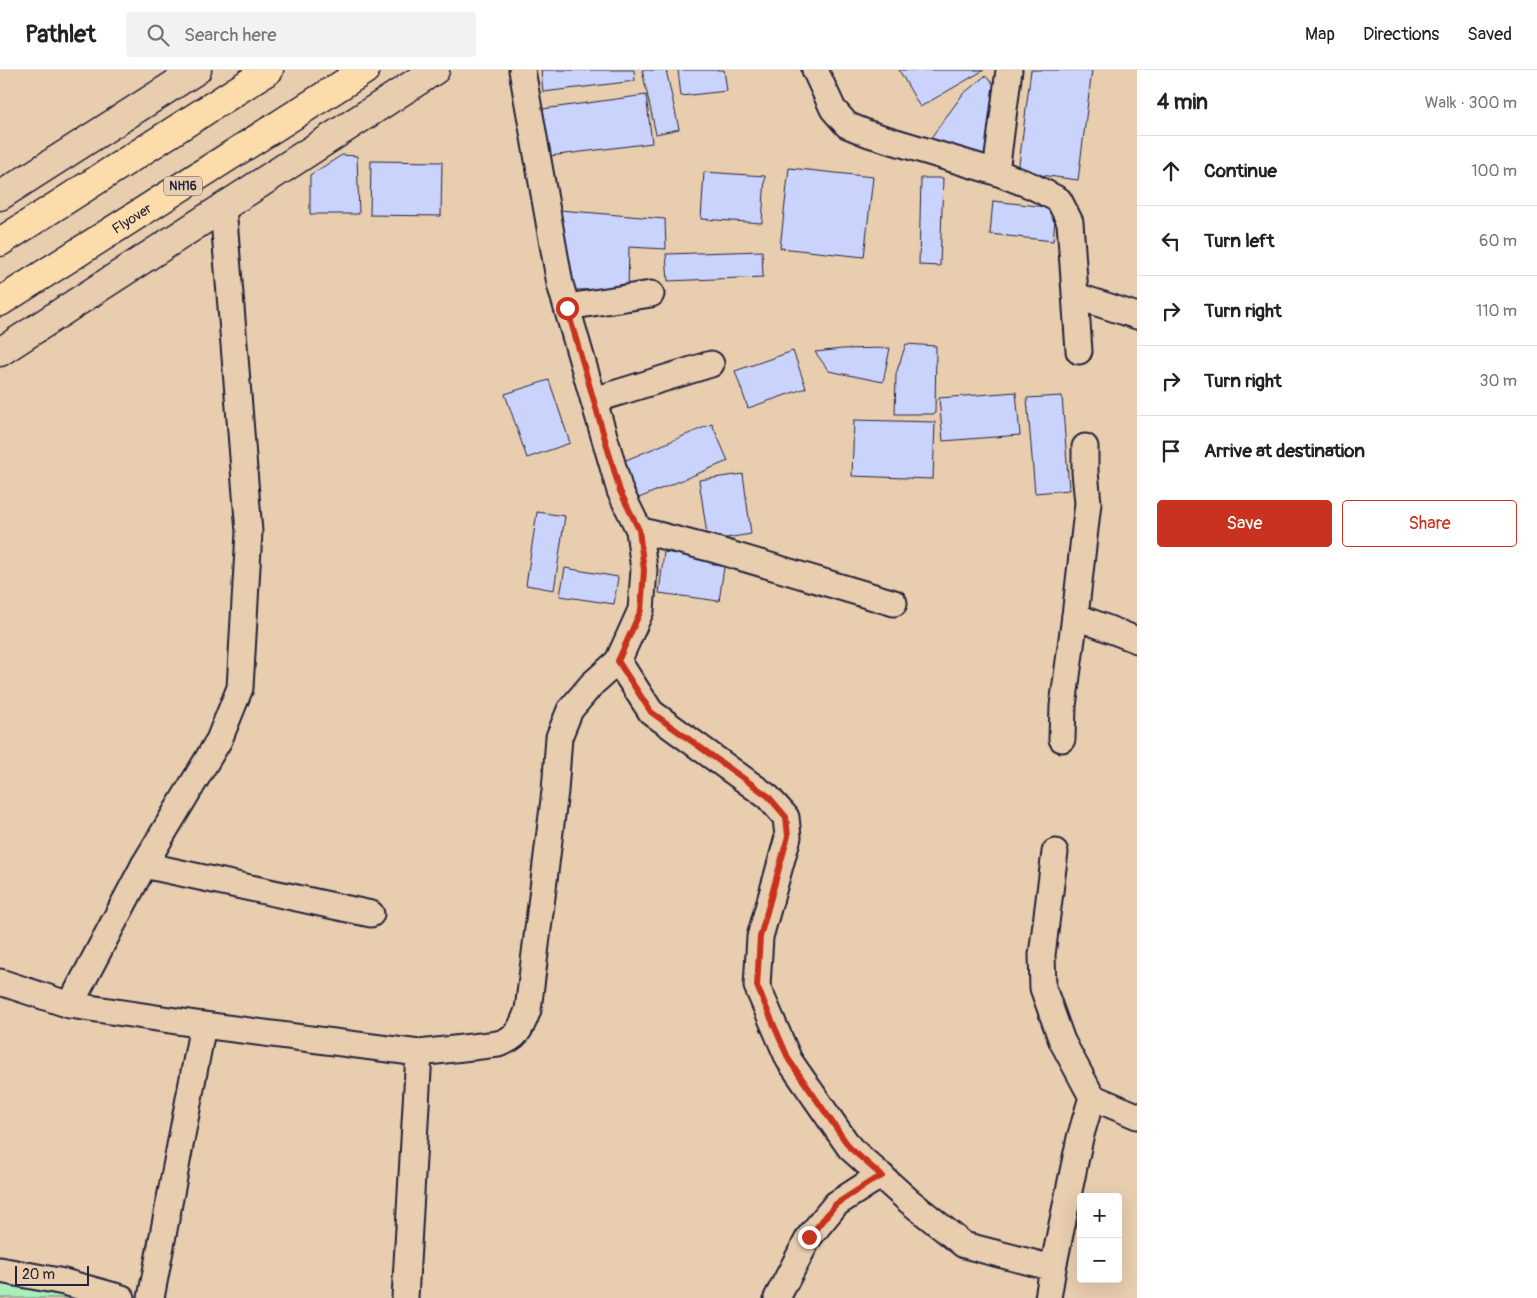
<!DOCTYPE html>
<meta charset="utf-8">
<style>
body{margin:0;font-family:Pangolin,sans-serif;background:#f2f2f2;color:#222}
.controls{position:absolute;right:15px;bottom:15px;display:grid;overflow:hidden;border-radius:5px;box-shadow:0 5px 20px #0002}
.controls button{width:45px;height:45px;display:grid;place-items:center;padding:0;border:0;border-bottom:1px solid #e0e0e0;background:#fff;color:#222;font:25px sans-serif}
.scale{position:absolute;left:15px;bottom:12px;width:74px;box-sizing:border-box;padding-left:5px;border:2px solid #22223b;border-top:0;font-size:14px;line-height:18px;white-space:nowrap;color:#22223b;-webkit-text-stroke:4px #e8cdaf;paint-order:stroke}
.stop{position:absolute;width:15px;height:15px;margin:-11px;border:4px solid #c8321e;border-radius:50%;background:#fff}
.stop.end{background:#c8321e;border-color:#fff;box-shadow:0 1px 5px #0008}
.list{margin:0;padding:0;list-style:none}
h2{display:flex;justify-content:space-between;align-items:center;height:65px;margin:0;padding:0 20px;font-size:21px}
h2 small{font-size:16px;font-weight:400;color:#767676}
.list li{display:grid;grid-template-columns:32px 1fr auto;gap:15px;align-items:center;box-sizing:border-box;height:70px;padding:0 20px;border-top:1px solid #e0e0e0}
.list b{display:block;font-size:19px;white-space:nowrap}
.list em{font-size:16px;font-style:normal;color:#767676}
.actions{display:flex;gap:10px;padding:15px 20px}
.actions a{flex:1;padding:11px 0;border:1px solid #c8321e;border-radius:5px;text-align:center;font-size:18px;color:#c8321e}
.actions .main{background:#c8321e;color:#fff}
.icon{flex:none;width:28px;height:28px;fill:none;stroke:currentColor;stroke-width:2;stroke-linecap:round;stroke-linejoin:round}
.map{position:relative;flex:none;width:1137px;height:1228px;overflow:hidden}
header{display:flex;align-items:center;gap:30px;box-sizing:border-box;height:70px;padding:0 25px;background:#fff;border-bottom:1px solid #e0e0e0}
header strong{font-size:24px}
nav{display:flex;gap:28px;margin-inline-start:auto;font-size:18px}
.search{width:350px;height:45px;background:#f2f2f2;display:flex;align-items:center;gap:12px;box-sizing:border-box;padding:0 18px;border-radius:5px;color:#767676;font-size:19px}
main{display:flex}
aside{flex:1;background:#fff}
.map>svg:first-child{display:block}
</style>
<header>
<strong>Pathlet</strong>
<div class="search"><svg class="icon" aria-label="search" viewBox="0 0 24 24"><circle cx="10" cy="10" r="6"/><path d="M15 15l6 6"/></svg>Search here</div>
<nav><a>Map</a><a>Directions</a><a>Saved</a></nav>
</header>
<main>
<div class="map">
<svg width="1137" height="1228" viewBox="0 0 1137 1228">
<rect width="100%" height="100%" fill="#e8cdaf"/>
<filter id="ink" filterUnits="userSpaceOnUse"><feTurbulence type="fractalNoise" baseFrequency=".02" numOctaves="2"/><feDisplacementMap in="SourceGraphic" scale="10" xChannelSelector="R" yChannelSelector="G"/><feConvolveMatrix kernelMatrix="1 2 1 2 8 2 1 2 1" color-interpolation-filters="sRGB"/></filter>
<g filter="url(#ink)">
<!-- green -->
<path fill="#a9efbb" stroke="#66887b" d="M0,1206l88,22h-88z"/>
<!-- building -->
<g fill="#cad3fb" stroke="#22223b">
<path d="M541,0h93l1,11 -92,11z"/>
<path d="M642,0h24l13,59 -23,5z"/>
<path d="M678,0h46l3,21 -46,5z"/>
<path d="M899,0h85l-64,37z"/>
<path d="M1031,0h61l-14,110 -60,-8z"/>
<path d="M985,6l16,15 -15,70 -59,-18 36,-49z"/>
<path d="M646,25l6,48 -102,13 -7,-47z"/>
<path d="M342,85l15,1 2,58h-49v-39z"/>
<path d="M371,91l71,1 -1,54 -71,-1z"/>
<path d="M789,98l84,9 -9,80 -84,-9z"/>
<path d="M704,102l61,4 -3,47 -61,-4z"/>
<path d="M921,108h22l-3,88 -21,-1z"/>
<path d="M993,131l63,7 -3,33 -63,-7z"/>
<path d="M559,140l106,9 1,30 -37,-2 -1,42 -56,1z"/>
<path d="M762,181l1,26 -95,4 -2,-27z"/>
<path d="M906,274l30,2 -1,68h-40l1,-40z"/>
<path d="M890,278l-7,34 -54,-11 -14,-19 27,-3z"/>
<path d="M793,281l13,37 -58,20 -13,-37z"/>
<path d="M549,310l21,63 -43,15 -22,-64z"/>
<path d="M1016,322l4,43 -77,6 -4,-43z"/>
<path d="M1062,326l7,94 -34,3 -8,-95z"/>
<path d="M854,350l81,2 -2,57 -81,-3z"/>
<path d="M712,354l16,37 -94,39 -15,-37z"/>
<path d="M743,404l8,60 -43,7 -9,-61z"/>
<path d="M537,442l28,4 -11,74 -28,-5z"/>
<path d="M664,482l61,9 -6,40 -60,-8z"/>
<path d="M565,498l53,9 -4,27 -54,-8z"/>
</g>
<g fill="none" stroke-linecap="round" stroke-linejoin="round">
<!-- minor casing -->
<g stroke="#22223b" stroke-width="29">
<g id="minor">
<path d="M522,0l38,214 60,207 19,39 5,40 -3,40 -23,51 33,51 117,85 18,20 2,20 -28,100 -3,49 32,74 61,88 59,53 55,44 89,23 -5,30"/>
<path d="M815,0l18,39 14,16 22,9 127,38 36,14 27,14 11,22 9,129"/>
<path d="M996,102l13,-102"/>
<path d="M1076,226l61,20"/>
<path d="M567,237l84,-13"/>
<path d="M594,330l117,-36"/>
<path d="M1085,377v25l3,31 -13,113 62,24"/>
<path d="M639,460l77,20 178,53"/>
<path d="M1062,669l1,-33 12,-90"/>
<path d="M144,795l227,49"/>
<path d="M0,912l70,23"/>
<path d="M203,955l216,28 -14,245"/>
<path d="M419,983l79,-9c20,-6 23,-16 30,-34l27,-219 4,-54 11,-27 22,-26 26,-23"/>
<path d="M1092,1027l45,19"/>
<path d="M1053,1198l27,-130 12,-41 -30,-56 -19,-53 -1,-33 13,-103"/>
<path d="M0,1200l64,12 58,16"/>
<path d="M151,1228l52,-273 -133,-20 74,-140 75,-125 21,-52 9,-156 -26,-325"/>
<path d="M777,1228l32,-61 27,-33 34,-22 12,-6"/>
</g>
</g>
<!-- tertiary casing -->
<g stroke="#22223b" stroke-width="31">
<g id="tertiary">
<path d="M0,126l197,-126"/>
<path d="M0,282l435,-282"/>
</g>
</g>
<!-- trunk casing -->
<g stroke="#22223b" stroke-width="31">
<g id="trunk">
<path d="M0,172l269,-172"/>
<path id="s1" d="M0,232l365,-232"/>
</g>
</g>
<!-- minor -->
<use href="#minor" stroke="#e8cdaf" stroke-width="25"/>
<!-- tertiary -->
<use href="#tertiary" stroke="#e8cdaf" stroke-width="28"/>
<!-- trunk -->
<use href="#trunk" stroke="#fddcac" stroke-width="28"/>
</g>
</g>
<g fill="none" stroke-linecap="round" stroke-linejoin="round" filter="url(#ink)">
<!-- route -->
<path stroke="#c8321e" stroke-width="6" d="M567,238l53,183 19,39 5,40 -3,40 -23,51 33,51 117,84 18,21 2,19 -28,101 -3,49 32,74 61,88 32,28 -12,6 -34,22 -27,33"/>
</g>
<g text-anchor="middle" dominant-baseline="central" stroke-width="5" stroke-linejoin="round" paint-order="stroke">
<!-- shield labels -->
<rect fill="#e8cdaf" stroke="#5d555e" stroke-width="1" x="164" y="106.5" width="38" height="19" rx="4"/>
<g font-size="12" font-weight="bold" fill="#22223b">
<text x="183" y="116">NH16</text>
</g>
<!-- street labels -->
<g font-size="14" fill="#22223b" stroke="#e8cdaf">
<text stroke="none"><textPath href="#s1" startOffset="156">Flyover</textPath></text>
</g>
</g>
</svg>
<div class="controls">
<button>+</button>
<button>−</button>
</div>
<div class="scale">20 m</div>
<div class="stop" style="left:567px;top:238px"></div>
<div class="stop end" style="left:809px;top:1167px"></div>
</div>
<aside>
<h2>4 min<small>Walk · 300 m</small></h2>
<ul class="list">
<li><svg class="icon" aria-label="ahead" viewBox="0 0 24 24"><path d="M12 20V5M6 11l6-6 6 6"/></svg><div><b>Continue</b></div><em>100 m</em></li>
<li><svg class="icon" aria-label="left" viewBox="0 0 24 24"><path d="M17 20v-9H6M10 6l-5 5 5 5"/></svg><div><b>Turn left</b></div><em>60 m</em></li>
<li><svg class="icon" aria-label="right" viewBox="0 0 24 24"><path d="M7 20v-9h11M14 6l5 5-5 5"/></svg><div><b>Turn right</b></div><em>110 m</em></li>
<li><svg class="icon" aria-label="right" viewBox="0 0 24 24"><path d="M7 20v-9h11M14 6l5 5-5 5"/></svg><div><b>Turn right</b></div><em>30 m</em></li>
<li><svg class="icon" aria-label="arrive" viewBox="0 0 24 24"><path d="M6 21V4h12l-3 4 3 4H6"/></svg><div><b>Arrive at destination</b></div></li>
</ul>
<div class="actions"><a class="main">Save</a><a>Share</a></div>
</aside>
</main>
